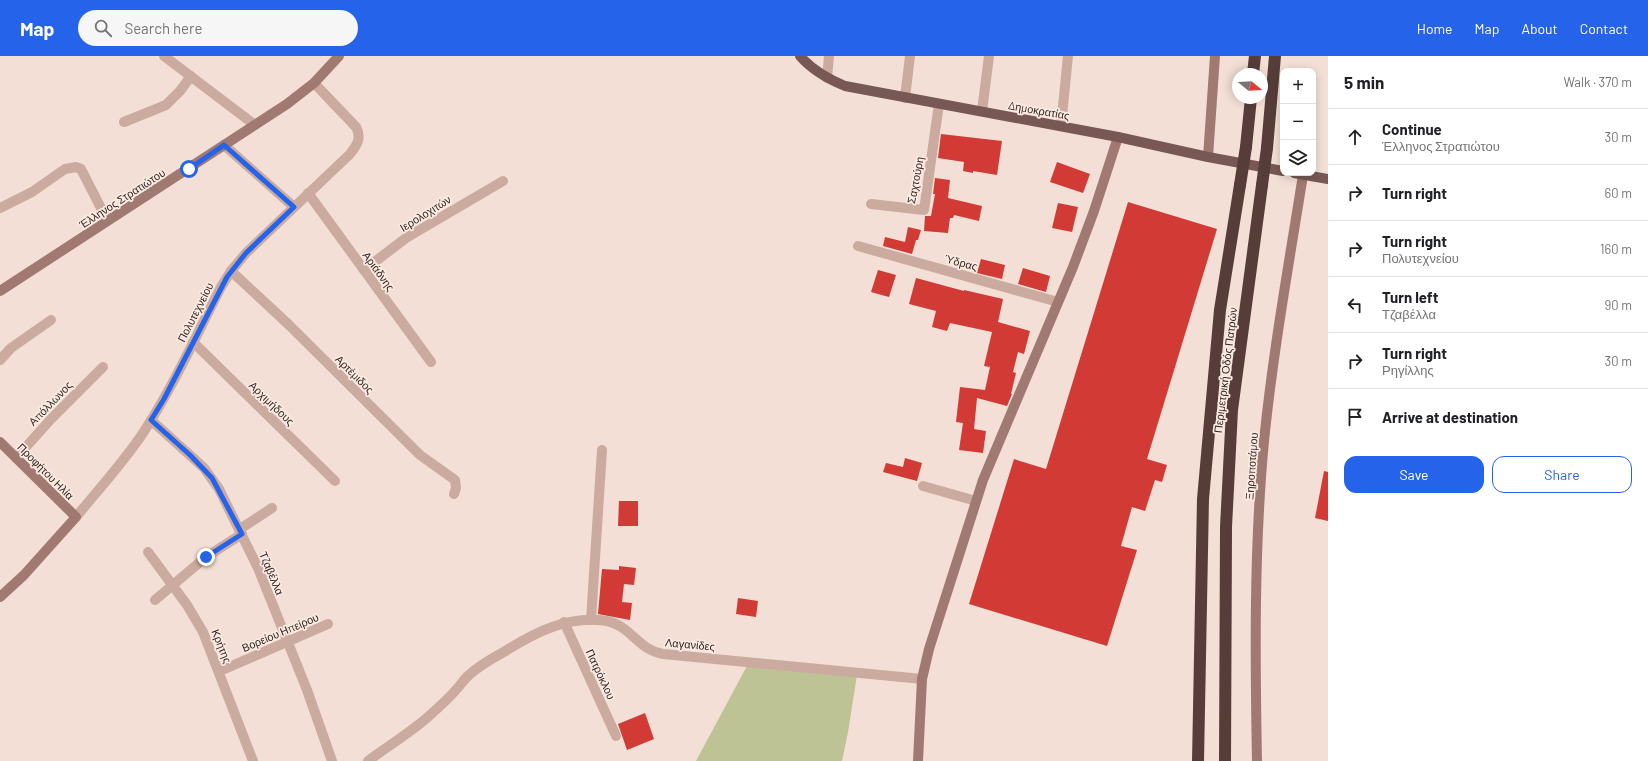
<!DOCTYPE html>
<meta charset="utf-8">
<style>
body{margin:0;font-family:Barlow,sans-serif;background:#f6f6f6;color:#202124}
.controls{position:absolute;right:12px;top:12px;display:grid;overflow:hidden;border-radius:8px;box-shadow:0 2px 10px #0003}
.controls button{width:36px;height:36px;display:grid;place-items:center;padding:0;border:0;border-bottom:1px solid #e0e0e0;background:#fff;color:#202124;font:20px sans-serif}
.compass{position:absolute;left:1232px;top:12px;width:36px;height:36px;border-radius:50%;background:#fff;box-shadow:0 2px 10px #0003;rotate:108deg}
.stop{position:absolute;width:12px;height:12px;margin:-9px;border:3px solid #2563eb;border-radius:50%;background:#fff}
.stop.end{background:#2563eb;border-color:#fff;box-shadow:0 1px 4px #0008}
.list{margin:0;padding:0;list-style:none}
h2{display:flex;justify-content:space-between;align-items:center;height:52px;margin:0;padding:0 16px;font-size:17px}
h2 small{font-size:13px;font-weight:400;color:#757577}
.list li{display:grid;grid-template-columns:26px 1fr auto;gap:12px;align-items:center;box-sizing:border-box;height:56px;padding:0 16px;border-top:1px solid #e0e0e0}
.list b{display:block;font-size:15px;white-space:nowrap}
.list p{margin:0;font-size:13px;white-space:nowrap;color:#757577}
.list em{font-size:13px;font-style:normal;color:#757577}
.actions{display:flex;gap:8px;padding:12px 16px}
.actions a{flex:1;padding:9px 0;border:1px solid #2563eb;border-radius:12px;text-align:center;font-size:14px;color:#2563eb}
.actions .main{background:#2563eb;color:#fff}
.icon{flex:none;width:22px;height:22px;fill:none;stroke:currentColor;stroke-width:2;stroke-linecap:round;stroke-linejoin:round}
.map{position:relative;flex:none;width:1328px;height:705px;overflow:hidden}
header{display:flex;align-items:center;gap:24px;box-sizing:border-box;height:56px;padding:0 20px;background:#2563eb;color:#fff}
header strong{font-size:19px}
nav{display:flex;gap:22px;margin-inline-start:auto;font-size:14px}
.search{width:280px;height:36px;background:#f6f6f6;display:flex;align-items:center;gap:10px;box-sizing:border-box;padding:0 14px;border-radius:22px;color:#757577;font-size:15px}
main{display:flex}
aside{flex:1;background:#fff}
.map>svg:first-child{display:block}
</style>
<header>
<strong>Map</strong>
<div class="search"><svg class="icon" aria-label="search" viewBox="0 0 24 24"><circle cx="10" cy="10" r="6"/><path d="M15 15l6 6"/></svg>Search here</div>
<nav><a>Home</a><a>Map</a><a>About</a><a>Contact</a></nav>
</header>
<main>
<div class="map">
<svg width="1328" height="705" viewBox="0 0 1328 705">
<rect width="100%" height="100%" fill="#f3dfd5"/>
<!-- green -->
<path fill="#bdc394" d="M748,608l109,11 -9,57 -6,29h-146z"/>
<!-- building -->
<g fill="#d13a35">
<path d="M941,78l61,7 -5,34 -24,-4v2l-10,-2 1,-9 -26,-4z"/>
<path d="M1057,106l33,12 -7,19 -33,-11z"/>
<path d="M935,122l15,2 -2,18 34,8 -3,15 -25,-6 -1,3h-3l-2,15 -24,-2 1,-15h6l4,-22h-2z"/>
<path d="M1128,146l89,27 -70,230 20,6 -5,17 -7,-2 -10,31 -13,-4 -11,39 16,4 -30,96 -138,-42 45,-145 32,10z"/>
<path d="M1058,147l20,4 -6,25 -20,-4z"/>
<path d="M908,171l13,3 -3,10h-2l-4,14 -29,-8 2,-9 20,5z"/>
<path d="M981,203l24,6 -3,14 -25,-6z"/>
<path d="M1023,212l27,8 -4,16 -28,-8z"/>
<path d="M878,214l18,5 -7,22 -18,-5z"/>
<path d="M916,222l48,13v-1l39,9 -5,23 32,9 -6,23 -6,-2 -5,20 3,1 -5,21h1l-5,12 -30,-8 -3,31 12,2 -3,22 -24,-3 4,-27 -7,-1 4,-35 25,3 5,-23 -6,-1 8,-34 -42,-9 -3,8 -15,-4 4,-16 -27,-7z"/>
<path d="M905,402l17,5 -5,18 -34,-9 3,-9 17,4z"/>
<path d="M1324,415l4,1v49l-13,-3z"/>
<path d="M619,445h19v25h-20z"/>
<path d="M619,510l17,2 -2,17 -10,-1 -2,18 10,1 -2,17 -32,-6 4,-45 17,1z"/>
<path d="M738,542l20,3 -2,16 -20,-3z"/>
<path d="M645,657l9,26 -27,11 -9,-26z"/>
</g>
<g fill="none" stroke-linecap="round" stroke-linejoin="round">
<!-- street -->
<g stroke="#cbaba0" stroke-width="10">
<path d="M164,0l91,69"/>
<path d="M827,22l2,-22"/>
<path d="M905,42l5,-42"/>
<path d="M982,55l7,-55"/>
<path d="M124,66l42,-17 14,-14 11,-15"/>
<path d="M1061,70l7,-70"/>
<path d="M224,89l70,62"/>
<path d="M308,137l123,169"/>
<path d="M871,148l53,6 15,-106"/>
<path d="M0,152l32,-16 33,-23 11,-2 5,2 26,51"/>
<path d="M858,190l200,56"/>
<path d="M364,214l42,-32 97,-57"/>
<path d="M231,215l57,53 132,131 35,25 1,8 -2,6"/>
<path d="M193,286l142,139"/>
<path d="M0,304l11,-12 40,-28"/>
<path d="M151,364l53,48 15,21 39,79 49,122 25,71"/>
<path d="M16,402l35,-39 52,-52"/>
<path d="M923,430l53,15"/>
<path d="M76,461c22,-27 47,-54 67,-84 30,-46 53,-97 78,-146l10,-16 15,-18 104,-99c7,-9 12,-16 6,-27l-42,-44"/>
<path d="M240,473l32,-21"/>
<path d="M148,496l39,53 16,27 50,129"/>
<path d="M155,544l51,-43 36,-23"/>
<path d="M591,564l11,-170"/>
<path d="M564,566l52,114"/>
<path d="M220,615l108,-47"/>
<path d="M368,705c20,-15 42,-28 61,-45 9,-8 18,-16 26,-25 5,-5 9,-12 14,-16 10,-9 22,-16 33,-22 32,-20 65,-38 105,-32 24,5 31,29 56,33l259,25"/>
</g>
<!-- secondary -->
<g stroke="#9f7972" stroke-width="10">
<path d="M1208,101l7,-101"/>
<path d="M0,235l287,-187 27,-21 25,-27"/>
<path d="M0,386l76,75 -52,58 -24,22"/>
<path d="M918,705l4,-82 7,-30 54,-169 90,-213 21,-56 24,-74"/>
<path d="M1257,705c-2,-106 -3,-214 7,-320 9,-89 25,-178 39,-266"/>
</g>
<!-- primary -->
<g stroke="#785854" stroke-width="10">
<path d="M800,0c12,14 28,23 45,30l273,51 90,20 75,14"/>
<path d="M1294,117l34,6"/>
</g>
<!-- highway -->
<g stroke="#563d3a" stroke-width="12">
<path d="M1253,18l2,-18"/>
<path d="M1246,91l5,-49"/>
<path d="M1267,92l8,-92"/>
<path d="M1198,705l5,-262 17,-189 20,-125"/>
<path d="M1225,705l1,-234 6,-117 30,-225"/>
</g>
<!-- highway-bridge -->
<g stroke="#563d3a" stroke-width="12">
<path d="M1240,129l6,-38"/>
<path d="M1262,129l5,-37"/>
</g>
</g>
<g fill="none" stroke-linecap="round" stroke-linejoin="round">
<!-- route -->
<path stroke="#2563eb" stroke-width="5" d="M189,113l35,-24 70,62 -48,46 -19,24 -63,122 -13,21 39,35 22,23 30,56 -36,23"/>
</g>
<g text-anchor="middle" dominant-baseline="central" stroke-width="3.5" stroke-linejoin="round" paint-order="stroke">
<!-- street labels -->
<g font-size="11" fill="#352624" stroke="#faeae1">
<text transform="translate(1039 54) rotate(10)">Δημοκρατίας</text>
<text transform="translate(915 124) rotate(-79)">Σαχτούρη</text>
<text transform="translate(122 142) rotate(-33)">Έλληνος Στρατιώτου</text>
<text transform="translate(425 157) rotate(-32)">Ιερολοχιτών</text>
<text transform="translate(961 206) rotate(15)">Ύδρας</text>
<text transform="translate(379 215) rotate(54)">Αριάδνης</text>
<text transform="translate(195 256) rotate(-63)">Πολυτεχνείου</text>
<text transform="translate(1225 314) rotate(-83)">Περιμετρική Οδός Πατρών</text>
<text transform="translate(355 318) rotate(45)">Αρτέμιδος</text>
<text transform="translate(50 347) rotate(-46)">Απόλλωνος</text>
<text transform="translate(272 347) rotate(44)">Αρχιμήδους</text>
<text transform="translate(1251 410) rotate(-86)">Ξηροποτάμου</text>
<text transform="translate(46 415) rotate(45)">Προφήτου Ηλία</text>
<text transform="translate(272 517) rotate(67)">Τζαβέλλα</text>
<text transform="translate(280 576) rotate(-23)">Βορείου Ηπείρου</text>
<text transform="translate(690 588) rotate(5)">Λαγανίδες</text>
<text transform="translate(222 590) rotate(68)">Κρήτης</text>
<text transform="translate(601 618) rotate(65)">Πατρόκλου</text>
</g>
</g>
</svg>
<div class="controls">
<button>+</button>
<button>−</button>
<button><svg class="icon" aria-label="layers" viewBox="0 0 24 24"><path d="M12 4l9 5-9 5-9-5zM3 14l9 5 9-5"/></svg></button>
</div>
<svg class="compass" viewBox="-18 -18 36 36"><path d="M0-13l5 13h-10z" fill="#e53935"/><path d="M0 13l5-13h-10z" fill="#757577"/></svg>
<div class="stop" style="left:189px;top:113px"></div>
<div class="stop end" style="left:206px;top:501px"></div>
</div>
<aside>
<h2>5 min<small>Walk · 370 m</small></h2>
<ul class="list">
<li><svg class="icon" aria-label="ahead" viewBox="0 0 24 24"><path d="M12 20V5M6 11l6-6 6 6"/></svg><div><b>Continue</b><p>Έλληνος Στρατιώτου</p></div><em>30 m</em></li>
<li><svg class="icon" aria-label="right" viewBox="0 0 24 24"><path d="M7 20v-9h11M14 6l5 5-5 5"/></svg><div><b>Turn right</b></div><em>60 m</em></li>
<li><svg class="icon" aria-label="right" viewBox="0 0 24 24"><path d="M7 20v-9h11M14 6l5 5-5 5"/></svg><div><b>Turn right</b><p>Πολυτεχνείου</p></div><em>160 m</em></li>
<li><svg class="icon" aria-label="left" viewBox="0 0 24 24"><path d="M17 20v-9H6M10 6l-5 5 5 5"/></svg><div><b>Turn left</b><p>Τζαβέλλα</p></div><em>90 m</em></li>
<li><svg class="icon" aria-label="right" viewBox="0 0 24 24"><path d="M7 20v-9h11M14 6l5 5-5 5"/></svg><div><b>Turn right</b><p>Ρηγίλλης</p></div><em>30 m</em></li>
<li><svg class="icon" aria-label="arrive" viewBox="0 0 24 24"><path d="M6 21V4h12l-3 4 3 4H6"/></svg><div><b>Arrive at destination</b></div></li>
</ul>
<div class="actions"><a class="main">Save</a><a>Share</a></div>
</aside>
</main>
